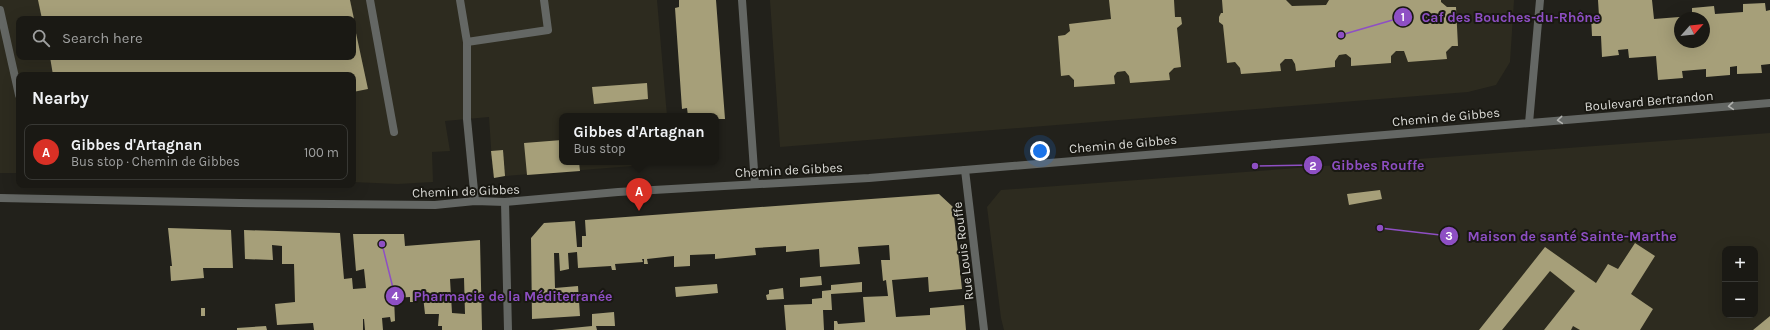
<!DOCTYPE html>
<meta charset="utf-8">
<style>
body{margin:0;font-family:Karla,sans-serif;background:#23221d;color:#f1f3f6}
.controls{position:absolute;right:12px;bottom:12px;display:grid;overflow:hidden;border-radius:8px;box-shadow:0 4px 16px #0002}
.controls button{width:36px;height:36px;display:grid;place-items:center;padding:0;border:0;border-bottom:1px solid #383834;background:#1a1914;color:#f1f3f6;font:20px sans-serif}
.compass{position:absolute;left:1674px;top:12px;width:36px;height:36px;border-radius:50%;background:#1a1914;box-shadow:0 4px 16px #0002;rotate:63deg}
.you{position:absolute;left:1040px;top:151px;width:14px;height:14px;margin:-10px;border:3px solid #fff;border-radius:50%;background:#1a73e8;box-shadow:0 0 0 6px #1a73e833}
.badge{display:grid;place-items:center;width:26px;height:26px;border-radius:50%;background:#d93025;color:#fff;font-size:13px;font-weight:700}
.pin{position:absolute;translate:-50% -33px;filter:drop-shadow(0 1px 2px #0008)}
.pin::after{content:'';position:absolute;top:21px;width:14px;height:12px;background:inherit;clip-path:polygon(0 0,100% 0,50% 100%)}
.popup{position:absolute;left:559px;top:113px;width:160px;height:52px;box-sizing:border-box;display:grid;place-content:center;border-radius:8px;background:#1a1914;filter:drop-shadow(0 1px 3px #0005);font-size:13px;white-space:nowrap;color:#9fa0a0}
.popup b{font-size:15px;color:#f1f3f6}
.popup::after{content:'';position:absolute;left:50%;top:100%;margin-left:-8px;border:8px solid transparent;border-top-color:#1a1914}
.list{margin:0;padding:0;list-style:none}
h2{display:flex;justify-content:space-between;align-items:center;height:52px;margin:0;padding:0 16px;font-size:17px}
h2 small{font-size:13px;font-weight:400;color:#9fa0a0}
.list li{display:grid;grid-template-columns:26px 1fr auto;gap:12px;align-items:center;box-sizing:border-box;height:56px;margin:0 8px 8px;padding:0 8px;border:1px solid #383834;border-radius:8px}
.list b{display:block;font-size:15px;white-space:nowrap}
.list p{margin:0;font-size:13px;white-space:nowrap;color:#9fa0a0}
.list em{font-size:13px;font-style:normal;color:#9fa0a0}
.icon{flex:none;width:22px;height:22px;fill:none;stroke:currentColor;stroke-width:2;stroke-linecap:round;stroke-linejoin:round}
.map{position:relative;flex:none;width:1770px;height:330px;overflow:hidden}
.search{position:absolute;background:#1a1914;box-shadow:0 4px 16px #0002;left:16px;top:16px;width:340px;height:44px;display:flex;align-items:center;gap:10px;box-sizing:border-box;padding:0 14px;border-radius:8px;color:#9fa0a0;font-size:15px}
.panel{position:absolute;background:#1a1914;box-shadow:0 4px 16px #0002;left:16px;top:72px;width:340px;height:116px;border-radius:8px}
.map>svg:first-child{display:block}
</style>
<div class="map">
<svg width="1770" height="330" viewBox="0 0 1770 330">
<rect width="100%" height="100%" fill="#22211b"/>
<!-- built -->
<g fill="#2d2b1f" fill-rule="evenodd">
<path d="M0,0h657l10,116h-105v46h109v1l-178,14 -4,-60 -44,4 5,30 -18,1 1,30 -35,2 -45,-2v-107h-334v98h-19zM19,19h334v38h-334z"/>
<path d="M770,0h744l-4,62 -14,23 -28,7 -688,55z"/>
<path d="M1770,133v183l-17,14h-749l-3,-12 -14,-111 14,-17zM1725,249h30v66h-30z"/>
</g>
<!-- building -->
<g fill="#a69f79" fill-rule="evenodd">
<path d="M38,0h312l4,19h-312z"/>
<path d="M679,0h37l9,119h-9v-3h-28l-1,-8 -5,1 -7,-101 4,-1z"/>
<path d="M1109,0h65l1,17h6l1,7 -5,4 4,39 -7,1 -5,5 1,7 -40,3 -1,-7 -4,-5 -8,1 -3,4 1,8 -41,3v-7l-5,-5 -8,1 -3,-40 7,-1 5,-4 -1,-7 42,-5z"/>
<path d="M1222,0h64l6,6 34,-1 3,-5h112v2l6,5h9l2,39h-6l-6,6 1,7 -39,3 -4,-11h-8l-5,5v7l-40,3v-8l-5,-4 -7,1 -4,6v6l-39,4 -1,-7 -3,-5h-7l-5,5 1,7 -40,3 -1,-6 -5,-6 -8,1 -4,-38 -4,-3v-5l2,-4h2z"/>
<path d="M1598,0h54l2,19 38,-3v-8l22,-2 1,8 28,-2v-8l22,-1 1,8 4,-1v54l-9,1 1,8 -25,1v-8l-7,1v8l-24,2v-8l-24,2 1,7 -25,2 -2,-24 -27,2 -1,-9 -10,1 1,5 -17,2 -1,-21h-9l-1,-20h8zM1680,18h24v24h-24z"/>
<path d="M353,19l15,70 -15,3v-17h-300l-3,-18h303z"/>
<path d="M647,83l1,16 -54,5 -2,-17z"/>
<path d="M562,140v22h17l1,9 -53,4 -3,-32z"/>
<path d="M503,150l2,26 -11,2 -3,-27z"/>
<path d="M1380,190l2,9 -33,6 -2,-11z"/>
<path d="M939,194l14,13 9,82 -33,3 -1,-15 -36,3 4,37 34,-2v-7l34,-3 2,25h-132v-9h3l1,3 27,-2 -2,-25 25,-1 -2,-16 -3,1 -2,-21h9l-1,-15 -31,2 2,17 -40,3 -1,-18 -33,3v-6l-31,2 1,7 -41,4v-5l-25,1v11l-16,1v-11l-27,3 1,5h-4v-5h-2l1,3 -28,2 1,6h-4l-1,-4 -33,2 -1,-16 -9,1 1,16 -9,2 -1,-18h-5l1,35 23,-2 2,30 -48,3 -1,-81 13,-15 31,-2 2,26h5v-11h4l-1,-16z"/>
<path d="M168,228l63,2 2,38h-30l1,10 -33,3 -1,-15h2z"/>
<path d="M244,230l96,3 4,46 8,-1 1,11 13,-1 -2,-19 -8,2 -3,-37h51l1,12 75,-6 2,90h-40v-4h-4l1,-12h-14l-2,-18h-8l1,6h-6v-5l-16,1 1,23 -4,1 -1,-5 -8,1 1,12h-18l-1,-11h-1v11h-49l-1,-7 -36,2 -2,-21 20,-2 -1,-38h-12v-18l-10,-1 1,15 -28,-1zM464,278l1,36 -13,-1 -2,-34z"/>
<path d="M1635,243l20,13 -24,38 22,15 -13,21h-60l-7,-4 -2,4h-27l31,-39 -25,-20 -48,59h-23l66,-83 51,36 12,-19 10,5z"/>
<path d="M821,276l1,9 -22,2v-9z"/>
<path d="M862,282v10l-31,2 1,16h-9l1,20h-38l-2,-25 28,-1v-5l10,-1v-7l9,-1v-5z"/>
<path d="M717,284l1,9 -42,4 -1,-10z"/>
<path d="M783,288l1,11 -17,1 -1,-5 3,-1v-4z"/>
<rect x="201" y="308" width="4" height="8"/>
<path d="M614,312l1,14h-19l1,4h-45l40,-4v-12z"/>
<path d="M1770,316v14h-17z"/>
<path d="M266,326l1,4h-30v-2z"/>
</g>
<g fill="none" stroke-linecap="round" stroke-linejoin="round">
<!-- service -->
<g stroke="#646764" stroke-width="8">
<path d="M370,0l24,132"/>
<path d="M460,0l7,42v77l8,82"/>
<path d="M742,0l13,184"/>
<path d="M0,10l19,85"/>
<path d="M467,42l81,-12 -4,-30"/>
</g>
<!-- minor -->
<g stroke="#646764" stroke-width="8">
<path d="M1529,123l11,-123"/>
<path d="M965,170l19,160"/>
<path d="M0,198l240,5 195,2 40,-4 30,1 113,-10 251,-14 901,-75"/>
<path d="M505,202l3,128"/>
</g>
</g>
<!-- one-way arrows -->
<defs><path id="oneway-chevron" d="M-2-3.5L2.5 0L-2 3.5" fill="none" stroke-width="1.6" stroke-linecap="round" stroke-linejoin="round"/></defs>
<g stroke="#b1b2af">
<use href="#oneway-chevron" transform="translate(1731 106) rotate(175)"/>
<use href="#oneway-chevron" transform="translate(1560 120) rotate(175)"/>
</g>
<g text-anchor="middle" dominant-baseline="central" stroke-width="4" stroke-linejoin="round" paint-order="stroke">
<!-- street labels -->
<g font-size="13" fill="#dbdbd7" stroke="#191812">
<text transform="translate(1649 101) rotate(-5)">Boulevard Bertrandon</text>
<text transform="translate(1446 117) rotate(-5)">Chemin de Gibbes</text>
<text transform="translate(1123 144) rotate(-5)">Chemin de Gibbes</text>
<text transform="translate(789 170) rotate(-3)">Chemin de Gibbes</text>
<text transform="translate(466 191) rotate(-2)">Chemin de Gibbes</text>
<text transform="translate(963 251) rotate(-97)">Rue Louis Rouffe</text>
</g>
</g>
<!-- callouts -->
<path fill="none" stroke="#8e4fc4" stroke-width="1.5" d="M1341 35L1403 17M1255 166L1313 165M1380 228L1449 236M382 244L395 296"/>
<g fill="#8e4fc4" stroke="#191812" stroke-width="1.5">
<circle cx="1341" cy="35" r="4"/>
<circle cx="1255" cy="166" r="4"/>
<circle cx="1380" cy="228" r="4"/>
<circle cx="382" cy="244" r="4"/>
<circle cx="1403" cy="17" r="10"/>
<circle cx="1313" cy="165" r="10"/>
<circle cx="1449" cy="236" r="10"/>
<circle cx="395" cy="296" r="10"/>
</g>
<g font-size="12" text-anchor="middle" font-weight="bold" fill="#fff">
<text x="1403" y="21">1</text>
<text x="1313" y="170">2</text>
<text x="1449" y="240">3</text>
<text x="395" y="300">4</text>
</g>
<g font-size="14" text-anchor="middle" font-weight="bold" fill="#8e4fc4" stroke="#191812" stroke-width="4" stroke-linejoin="round" paint-order="stroke">
<text x="1511" y="22">Caf des Bouches-du-Rhône</text>
<text x="1378" y="170">Gibbes Rouffe</text>
<text x="1572" y="241">Maison de santé Sainte-Marthe</text>
<text x="513" y="301">Pharmacie de la Méditerranée</text>
</g>
</svg>
<div class="controls">
<button>+</button>
<button>−</button>
</div>
<svg class="compass" viewBox="-18 -18 36 36"><path d="M0-13l5 13h-10z" fill="#e53935"/><path d="M0 13l5-13h-10z" fill="#9fa0a0"/></svg>
<div class="you"></div>
<div class="pin badge" style="left:639px;top:211px">A</div>
<div class="popup"><b>Gibbes d'Artagnan</b>Bus stop</div>
<div class="search"><svg class="icon" aria-label="search" viewBox="0 0 24 24"><circle cx="10" cy="10" r="6"/><path d="M15 15l6 6"/></svg>Search here</div>
<section class="panel">
<h2>Nearby<small></small></h2>
<ul class="list">
<li><span class="badge">A</span><div><b>Gibbes d'Artagnan</b><p>Bus stop · Chemin de Gibbes</p></div><em>100 m</em></li>
</ul>
</section>
</div>
